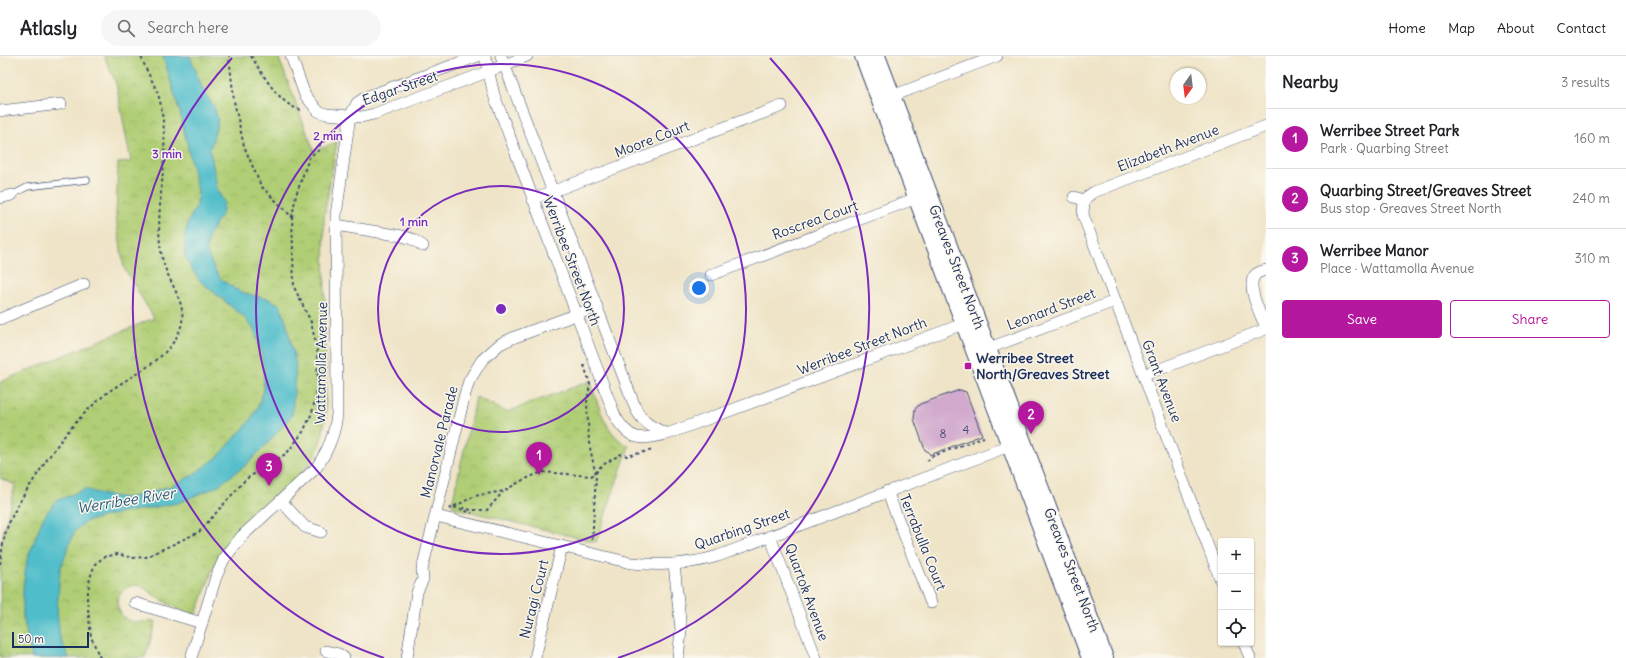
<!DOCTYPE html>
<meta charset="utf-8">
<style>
body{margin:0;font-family:Delius,sans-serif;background:#f6f6f6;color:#202124}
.controls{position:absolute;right:12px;bottom:12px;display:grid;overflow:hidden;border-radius:4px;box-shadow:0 1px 3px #0004}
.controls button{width:36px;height:36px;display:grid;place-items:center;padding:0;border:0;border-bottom:1px solid #e0e0e0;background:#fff;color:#202124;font:20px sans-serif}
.compass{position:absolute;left:1170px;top:12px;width:36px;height:36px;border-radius:50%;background:#fff;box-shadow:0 1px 3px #0004;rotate:194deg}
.scale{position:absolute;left:12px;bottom:10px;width:77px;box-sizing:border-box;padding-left:4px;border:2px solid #1b2f5e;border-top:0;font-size:11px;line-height:14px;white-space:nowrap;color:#1b2f5e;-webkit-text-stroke:3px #fbf7ec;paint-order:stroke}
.you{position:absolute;left:699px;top:232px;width:14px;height:14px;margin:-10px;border:3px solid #fff;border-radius:50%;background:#1a73e8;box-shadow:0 0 0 6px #1a73e833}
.badge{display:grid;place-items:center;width:26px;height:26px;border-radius:50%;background:#b5179e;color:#fff;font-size:13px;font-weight:700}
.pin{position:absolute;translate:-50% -33px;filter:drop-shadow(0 1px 2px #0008)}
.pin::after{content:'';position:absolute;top:21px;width:14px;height:12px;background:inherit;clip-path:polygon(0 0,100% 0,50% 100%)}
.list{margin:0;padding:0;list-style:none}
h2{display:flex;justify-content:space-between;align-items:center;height:52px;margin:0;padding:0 16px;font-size:17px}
h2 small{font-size:13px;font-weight:400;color:#757577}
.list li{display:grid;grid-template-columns:26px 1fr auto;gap:12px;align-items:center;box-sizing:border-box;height:60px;padding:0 16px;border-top:1px solid #e0e0e0}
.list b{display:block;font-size:15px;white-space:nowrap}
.list p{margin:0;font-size:13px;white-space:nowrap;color:#757577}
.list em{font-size:13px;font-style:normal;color:#757577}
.actions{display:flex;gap:8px;padding:12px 16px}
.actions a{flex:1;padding:9px 0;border:1px solid #b5179e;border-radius:4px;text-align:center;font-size:14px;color:#b5179e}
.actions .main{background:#b5179e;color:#fff}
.icon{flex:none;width:22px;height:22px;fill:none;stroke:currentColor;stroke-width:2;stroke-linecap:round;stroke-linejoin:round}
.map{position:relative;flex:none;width:1266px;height:602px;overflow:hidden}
header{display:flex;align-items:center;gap:24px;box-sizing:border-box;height:56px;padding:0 20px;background:#fff;border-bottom:1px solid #e0e0e0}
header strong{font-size:19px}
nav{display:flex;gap:22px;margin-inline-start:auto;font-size:14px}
.search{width:280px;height:36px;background:#f6f6f6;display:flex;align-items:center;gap:10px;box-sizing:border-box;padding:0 14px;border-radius:22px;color:#757577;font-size:15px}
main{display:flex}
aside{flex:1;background:#fff}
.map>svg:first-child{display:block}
</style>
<header>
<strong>Atlasly</strong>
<div class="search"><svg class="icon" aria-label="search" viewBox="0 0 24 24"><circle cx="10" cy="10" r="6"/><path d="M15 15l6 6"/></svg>Search here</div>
<nav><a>Home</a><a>Map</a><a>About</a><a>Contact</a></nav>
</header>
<main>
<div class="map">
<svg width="1266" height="602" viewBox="0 0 1266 602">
<defs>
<pattern id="park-crowns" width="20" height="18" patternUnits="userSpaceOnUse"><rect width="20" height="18" fill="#b0ce75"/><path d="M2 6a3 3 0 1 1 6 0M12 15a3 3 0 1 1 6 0" fill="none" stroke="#97b168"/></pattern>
</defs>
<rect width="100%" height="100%" fill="#fbf7ec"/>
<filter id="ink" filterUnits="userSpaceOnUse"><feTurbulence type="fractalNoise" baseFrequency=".025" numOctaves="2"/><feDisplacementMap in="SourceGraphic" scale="8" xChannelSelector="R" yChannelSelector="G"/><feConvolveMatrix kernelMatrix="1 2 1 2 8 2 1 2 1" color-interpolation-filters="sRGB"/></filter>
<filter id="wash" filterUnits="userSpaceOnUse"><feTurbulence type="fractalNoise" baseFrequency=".012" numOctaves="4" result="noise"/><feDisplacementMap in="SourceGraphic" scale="16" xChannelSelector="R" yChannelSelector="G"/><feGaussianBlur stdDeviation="0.9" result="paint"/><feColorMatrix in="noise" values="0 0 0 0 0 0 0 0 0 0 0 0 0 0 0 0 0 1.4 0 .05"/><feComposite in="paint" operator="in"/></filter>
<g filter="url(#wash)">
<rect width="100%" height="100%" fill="#efe4c7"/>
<!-- park -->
<g fill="url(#park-crowns)" stroke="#667e6a">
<path d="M104,0h174l36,95 23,-9 -13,75 2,193c-1,13 -5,38 -13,49 -4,7 -11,10 -14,17l-58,53 -12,14 -16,26 -14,38 -3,7c-2,0 -4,0 -6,0 -4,0 -31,-15 -35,-18 -8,-6 -13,-13 -24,-10 -6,1 -11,7 -13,12 -3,11 6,24 17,24 8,1 13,-2 21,0l-11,36h-145v-111l15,-62 -15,-7v-96l154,-64 -30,-50 -8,-51 2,-54 13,-1 -15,-79z"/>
<path d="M590,325c9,24 14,53 39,65l-33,96 -141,-34 -3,-5 24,-106 31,15z"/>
</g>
<!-- water -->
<path fill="#50bdca" stroke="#367694" d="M163,0h27l13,34 11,17 4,13 -8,30 8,42 6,10 -2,12 -13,20 -3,17 7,15 7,12 13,10 14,6 22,5 11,6 6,16 10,44 -4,50 -23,27 -23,23 -30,22 -38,16 -72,13 -21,6 -11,10 -14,38 -3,41 3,27 9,20h-37l-9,-42v-28l4,-28 16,-42 13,-17 29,-12 19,6 23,3 45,-12 19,-10 27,-19 32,-36 8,-14 6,-19 -1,-24 -3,-18 -6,-16 -10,-13 -44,-36 -10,-14 -5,-12v-21l4,-14 8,-15 1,-13 -18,-79z"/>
<g id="blocks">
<!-- building -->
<path fill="#d2aace" d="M960,334l6,2 16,43 -52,20 -1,-3 -4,-2 -11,-31 1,-10 5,-5z"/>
</g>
</g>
<g filter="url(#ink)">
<use href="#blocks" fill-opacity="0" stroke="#3b4a6e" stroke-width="1"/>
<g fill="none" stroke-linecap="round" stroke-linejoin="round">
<!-- lane casing -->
<g stroke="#3b4a6e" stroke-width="7">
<path id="lane" d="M12,139l15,-8 60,-7"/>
</g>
<!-- street casing -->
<g stroke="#3b4a6e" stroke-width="12">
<g id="street">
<path d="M291,0l14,39 13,16 8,3 35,3 13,-3 105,-39 48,-19"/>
<path d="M485,0l9,39 121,321c15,26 26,24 52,18l304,-113"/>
<path d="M501,0l134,351c7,16 17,20 32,27"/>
<path d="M887,42l110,-42"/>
<path d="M0,55l61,-7"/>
<path d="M1074,141l10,3 -1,15 138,366"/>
<path d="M0,142l12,-3"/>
<path d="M532,143l250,-93"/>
<path d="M1084,144l4,-4 6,-4 172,-66"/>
<path d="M336,169l66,11 10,3 11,7"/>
<path d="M1266,214c-4,1 -8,2 -11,5 -10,11 7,42 11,53"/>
<path d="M711,219l211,-79"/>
<path d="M0,263l84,-35"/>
<path d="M981,295l134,-50"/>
<path d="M1144,319l122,-46"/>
<path d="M887,435l44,112"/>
<path d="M281,445l24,26 16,5"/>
<path d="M436,460l195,47c30,3 58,2 87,-7l299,-113"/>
<path d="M770,480l46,122"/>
<path d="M674,508l7,66 -3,28"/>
<path d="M135,547l67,20"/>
<path d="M1244,587l6,15"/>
<path d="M326,595l13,3 5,4"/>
<path d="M191,602l25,-81 8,-18 18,-23 74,-68c12,-17 19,-33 21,-54l-1,-199 14,-99 7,-13 9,-6 112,-41"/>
<path d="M407,602l10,-66 6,-13 -1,-9 43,-176 4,-13 13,-21 18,-16 15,-7 82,-30"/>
<path d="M535,602l27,-112"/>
</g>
</g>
<!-- secondary casing -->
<g stroke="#3b4a6e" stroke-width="18">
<g id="secondary">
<path d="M863,0l227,602"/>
<path d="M877,0l228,602"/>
</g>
</g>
<!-- path -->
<g stroke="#3b4a6e" stroke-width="2" stroke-dasharray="3 3" stroke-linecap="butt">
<path d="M251,0c11,17 30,52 52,54"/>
<path d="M292,161l4,-22 13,-37 4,-4 6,-4v-4l18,-18"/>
<path d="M584,309l6,19 -3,18 2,41 7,33 -4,67"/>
<path d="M927,405l6,-5 51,-19"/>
<path d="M454,451l18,6"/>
<path d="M462,452l10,2h15l16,-18"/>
<path d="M449,453l26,-13 29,-5 19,-11 19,-8 49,4 4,-2 6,-8 20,-12 6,2 26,-6"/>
<path d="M0,508c2,-12 3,-25 7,-36 7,-18 17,-34 28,-50 21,-33 41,-60 72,-85 21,-16 49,-27 65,-49 26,-35 -4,-56 -10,-87 -9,-45 7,-91 1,-136 -1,-8 -2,-18 -5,-27 -5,-13 -13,-25 -17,-38"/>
<path d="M100,602l-9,-21 -4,-38 3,-21 5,-14 9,-7 14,-3 14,4 14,-1 53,-25 47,-53 41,-26 16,-21 9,-19 6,-27 -1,-37 -6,-27 -17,-35 -2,-70 -31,-31 -17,-40 -10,-45 -5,-45"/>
</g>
<!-- lane -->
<use href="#lane" stroke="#fff" stroke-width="5.5"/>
<!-- street -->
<use href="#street" stroke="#fff" stroke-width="11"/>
<!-- secondary -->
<use href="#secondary" stroke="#fff" stroke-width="16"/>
</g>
</g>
<!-- distance rings -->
<g fill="none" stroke="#7b2cbf" stroke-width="2">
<circle cx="501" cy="253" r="123"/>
<circle cx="501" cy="253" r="245"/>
<path d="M384 602A368 368 0 0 1 232 2M770 2A368 368 0 0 1 618 602"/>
</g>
<!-- markers -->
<rect fill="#b5179e" stroke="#fbf7ec" stroke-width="1.5" x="964" y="306" width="8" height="8" rx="2"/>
<g text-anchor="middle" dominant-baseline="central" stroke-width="3" stroke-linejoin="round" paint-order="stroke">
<!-- number labels -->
<g font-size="12" fill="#494e7a">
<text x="966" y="373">4</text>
<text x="943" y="377">8</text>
</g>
<!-- street labels -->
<g font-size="14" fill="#1b2f5e" stroke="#fbf7ec">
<text transform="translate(400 32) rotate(-19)">Edgar Street</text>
<text transform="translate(652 83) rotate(-21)">Moore Court</text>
<text transform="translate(1168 92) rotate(-21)">Elizabeth Avenue</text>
<text transform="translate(815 164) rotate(-20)">Roscrea Court</text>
<text transform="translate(572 205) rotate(69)">Werribee Street North</text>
<text transform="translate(957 211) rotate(69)">Greaves Street North</text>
<text transform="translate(1051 253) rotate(-21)">Leonard Street</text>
<text transform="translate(862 290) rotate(-21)">Werribee Street North</text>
<text transform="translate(321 307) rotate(-89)">Wattamolla Avenue</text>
<text transform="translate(1162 325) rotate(69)">Grant Avenue</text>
<text transform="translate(439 386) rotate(-76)">Manorvale Parade</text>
<text transform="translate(742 473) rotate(-19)">Quarbing Street</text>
<text transform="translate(923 486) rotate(68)">Terrabulla Court</text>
<text transform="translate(1072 514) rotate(69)">Greaves Street North</text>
<text transform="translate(807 536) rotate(70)">Quartok Avenue</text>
<text transform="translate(534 543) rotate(-76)">Nuragi Court</text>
</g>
<!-- poi labels -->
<g font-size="14" font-weight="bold" fill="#1b2f5e" stroke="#fbf7ec" text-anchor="start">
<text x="976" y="302">Werribee Street<tspan x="976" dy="16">North/Greaves Street</tspan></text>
</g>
<!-- water labels -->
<g font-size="15" font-style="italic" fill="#2b5a7e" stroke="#fbf7ec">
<text transform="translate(126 444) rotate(-9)">Werribee River</text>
</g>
</g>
<circle cx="501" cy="253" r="6" fill="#7b2cbf" stroke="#fbf7ec" stroke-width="2"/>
<g font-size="12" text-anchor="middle" font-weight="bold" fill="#7b2cbf" stroke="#fbf7ec" stroke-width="3" stroke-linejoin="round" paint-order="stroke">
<text x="328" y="84">2 min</text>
<text x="167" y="102">3 min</text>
<text x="414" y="170">1 min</text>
</g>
</svg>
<div class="controls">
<button>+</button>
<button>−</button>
<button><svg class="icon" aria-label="locate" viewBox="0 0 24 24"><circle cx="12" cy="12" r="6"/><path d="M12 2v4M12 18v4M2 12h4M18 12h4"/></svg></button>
</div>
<svg class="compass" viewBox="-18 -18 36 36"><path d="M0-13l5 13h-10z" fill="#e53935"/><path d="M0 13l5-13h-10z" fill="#757577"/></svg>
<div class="scale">50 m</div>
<div class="you"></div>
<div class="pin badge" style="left:539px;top:419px">1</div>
<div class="pin badge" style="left:1031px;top:378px">2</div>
<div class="pin badge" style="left:269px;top:430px">3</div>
</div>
<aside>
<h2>Nearby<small>3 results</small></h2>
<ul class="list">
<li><span class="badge">1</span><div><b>Werribee Street Park</b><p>Park · Quarbing Street</p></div><em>160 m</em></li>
<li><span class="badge">2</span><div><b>Quarbing Street/Greaves Street</b><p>Bus stop · Greaves Street North</p></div><em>240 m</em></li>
<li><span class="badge">3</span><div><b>Werribee Manor</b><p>Place · Wattamolla Avenue</p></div><em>310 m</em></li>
</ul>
<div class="actions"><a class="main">Save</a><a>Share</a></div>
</aside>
</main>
